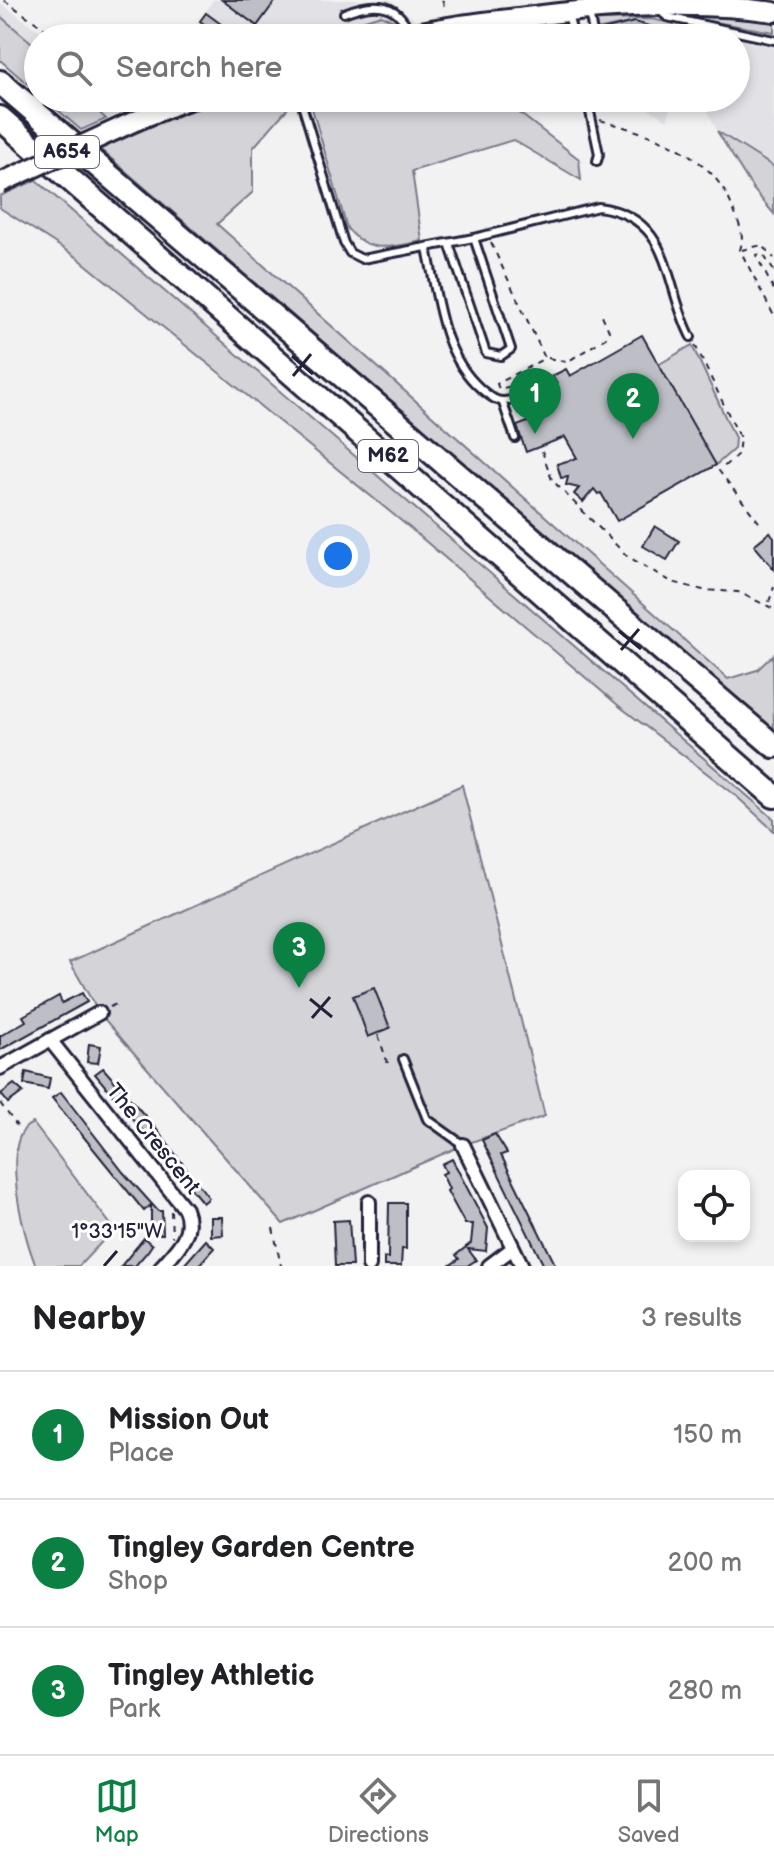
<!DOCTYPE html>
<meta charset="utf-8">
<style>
body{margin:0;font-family:"Balsamiq Sans",sans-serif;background:#f2f2f2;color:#202124}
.controls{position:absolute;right:24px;bottom:24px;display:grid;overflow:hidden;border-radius:16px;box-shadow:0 4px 12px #0003}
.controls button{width:72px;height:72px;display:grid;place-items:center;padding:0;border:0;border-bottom:2px solid #e0e0e0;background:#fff;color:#202124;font:40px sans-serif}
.you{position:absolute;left:338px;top:556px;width:28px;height:28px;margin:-20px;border:6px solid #fff;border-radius:50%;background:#1a73e8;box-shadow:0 0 0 12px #1a73e833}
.badge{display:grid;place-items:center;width:52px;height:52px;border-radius:50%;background:#0b8043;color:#fff;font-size:26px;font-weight:700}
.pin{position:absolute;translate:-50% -66px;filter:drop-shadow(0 2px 4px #0008)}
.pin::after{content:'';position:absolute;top:42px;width:28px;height:24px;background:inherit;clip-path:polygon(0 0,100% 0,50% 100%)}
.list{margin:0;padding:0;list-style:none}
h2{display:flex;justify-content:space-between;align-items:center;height:104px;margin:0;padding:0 32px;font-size:34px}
h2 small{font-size:26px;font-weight:400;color:#757577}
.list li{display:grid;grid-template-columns:52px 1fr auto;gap:24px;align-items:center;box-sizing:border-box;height:128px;padding:0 32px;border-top:2px solid #e0e0e0}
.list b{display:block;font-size:30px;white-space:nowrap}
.list p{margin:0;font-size:26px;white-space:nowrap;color:#757577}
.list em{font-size:26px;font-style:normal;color:#757577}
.icon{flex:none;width:44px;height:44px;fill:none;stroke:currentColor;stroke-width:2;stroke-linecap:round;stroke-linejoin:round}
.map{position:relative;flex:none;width:774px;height:1266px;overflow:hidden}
.search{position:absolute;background:#fff;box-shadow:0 4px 12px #0003;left:24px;right:24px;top:24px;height:88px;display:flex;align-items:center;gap:20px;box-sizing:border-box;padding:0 28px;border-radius:44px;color:#757577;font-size:30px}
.sheet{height:488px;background:#fff}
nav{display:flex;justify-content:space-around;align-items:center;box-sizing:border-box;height:112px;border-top:2px solid #e0e0e0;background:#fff;font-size:22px;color:#757577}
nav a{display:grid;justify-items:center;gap:4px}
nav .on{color:#0b8043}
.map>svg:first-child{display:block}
</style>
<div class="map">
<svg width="774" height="1266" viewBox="0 0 774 1266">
<rect width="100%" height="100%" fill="#f2f2f3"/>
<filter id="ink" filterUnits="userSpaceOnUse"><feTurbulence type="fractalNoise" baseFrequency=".0125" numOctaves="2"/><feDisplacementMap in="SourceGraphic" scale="16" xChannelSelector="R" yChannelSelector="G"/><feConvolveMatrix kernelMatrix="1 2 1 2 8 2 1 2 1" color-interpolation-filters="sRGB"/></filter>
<g filter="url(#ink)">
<!-- built -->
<g fill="#e2e2e6">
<path d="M213,0h178l24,20 -17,3 -17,-8 -76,23h-116z"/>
<path d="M0,3l50,35h-12v10l-38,-32z"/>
<path d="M704,18l70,14v135l-57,-36 -9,-19v-14h28v-60h-37z"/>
<path d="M84,98h44v5l-1,6 -21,10z"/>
<path d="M628,98h43l-3,22z"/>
</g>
<!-- green -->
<g fill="#d3d3d8" stroke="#7a7a8a" stroke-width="2">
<path d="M683,12l91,8v12l-90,-15z"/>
<path d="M381,15l17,8 -58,15h-35z"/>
<path d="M0,16l38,32v45l-38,-33z"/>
<path d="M651,19l35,7 2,11 -54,-15 -38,8v-10z"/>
<path d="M546,23l18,12 -104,3v-3z"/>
<path d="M44,98h40l22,21 -25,11z"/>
<path d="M234,98h53l1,10 -35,40v44l-36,32 511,455 29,-9 16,-15 1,77 -674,-583 74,-33z"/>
<path d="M309,98h191l79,61 2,21 -68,-40 -101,31 10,70c-29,6 -54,14 -75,-13z"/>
<path d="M717,131l57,36v47l-21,-25z"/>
<path d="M36,180l738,639v12l-40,-37 -115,-88 -209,-178 -332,-270 -78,-50v-12z"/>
<path d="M692,345l43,93 -1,11 -18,16 -58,-100z"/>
<path d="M462,785l83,331 -82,29 -180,79 -184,-211 -29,-51z"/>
<path d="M33,1123l81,106 -35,37h-43c-16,-38 -36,-131 -3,-143z"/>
</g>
<!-- building -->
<g fill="#bebec6" stroke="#22223b" stroke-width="2">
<path d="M222,0h54l-19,26z"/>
<path d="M206,13l34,25h-17l-23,-17z"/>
<path d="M634,22l51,14v2h-85l-1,-7z"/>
<path d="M642,335l74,130 -99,56 -16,-28 -3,1 -4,-5 -11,13 -9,-8 5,-6 -13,-3 2,-8 -7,1 -4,-14 20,-6 -12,-21 -39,15 -9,-26 34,-13 -11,-19 17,-10 -5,-8 14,-7 4,7z"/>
<path d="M655,526l24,15 -12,19 -24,-14z"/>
<path d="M770,532l4,5v32l-20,-24z"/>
<path d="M374,988l16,40 -22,9 -15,-41z"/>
<path d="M82,993l5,9 -87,48v-14l26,-15 -3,-5 36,-20 3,7z"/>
<path d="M89,1044l12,2 -3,17 -11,-1z"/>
<path d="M103,1068l50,57 56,73 -6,5 -108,-129z"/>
<path d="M26,1072l24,6 -2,11 -24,-5z"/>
<path d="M14,1084l9,8 -15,11 -7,-9z"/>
<path d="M61,1092l62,80 35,39h4l1,23h-12v-29l-7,6 -92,-113z"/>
<path d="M495,1134l12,19 -6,2 55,111h-12l-62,-126z"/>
<path d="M452,1159l36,69 -2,23 -18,-2 8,11 -9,6h-18l10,-7 -3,-4 15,-12 2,-19h-8l-18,-33 2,-2 -7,-15 4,-2 -4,-8z"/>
<path d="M389,1203h17v46h-4l-1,17h-17v-8h4z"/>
<path d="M211,1217h11l1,18 -12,1z"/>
<path d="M349,1220l3,46h-17l-2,-45z"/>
<path d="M144,1238l8,7 -4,6 -13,15h-14z"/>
<path d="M206,1240l8,8 -16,18h-15z"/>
</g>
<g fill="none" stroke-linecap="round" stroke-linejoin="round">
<!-- service casing -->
<g stroke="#22223b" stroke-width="12">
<g id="service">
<path d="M659,10l8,7 107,23"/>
<path d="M589,12l5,26"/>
<path d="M344,13c27,-11 52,-13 65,18"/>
<path d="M568,14l6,24"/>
<path d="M693,38l6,-14"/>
<path d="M300,98l44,145 6,10 12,6 112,-21 124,-31c76,10 65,77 93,130"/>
<path d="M587,98l12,56 -2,7"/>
<path d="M449,243l37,110 15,3 10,-7 -37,-111"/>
<path d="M427,248c11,50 14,106 54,141 12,10 17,15 33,10"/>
<path d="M503,403l12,35"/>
<path d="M403,1059l24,60 35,25"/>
</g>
</g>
<!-- minor casing -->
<g stroke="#22223b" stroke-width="18">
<g id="minor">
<path d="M50,1040l135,169c10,24 -8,40 -23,57"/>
<path d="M0,1068l99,-55"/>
<path d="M463,1145l59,121"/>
<path d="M369,1202v64"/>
<path d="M489,1266l24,-18"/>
</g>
</g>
<!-- primary casing -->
<g stroke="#22223b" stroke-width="24">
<g id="primary">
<path d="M397,38c39,-11 80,-15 121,-20 80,-11 176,-18 256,-6"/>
<path d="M135,121l57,-23"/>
</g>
</g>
<!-- motorway casing -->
<g stroke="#22223b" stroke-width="28">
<g id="motorway">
<path d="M0,82l774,664"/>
<path d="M0,118l774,678"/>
</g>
</g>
<!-- path -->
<g stroke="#22223b" stroke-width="2" stroke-dasharray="6 6" stroke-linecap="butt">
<path d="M4,0l54,38"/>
<path d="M442,0l5,11"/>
<path d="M137,98l4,6"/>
<path d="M600,120c55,16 111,31 133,89 6,15 12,25 7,41l34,66"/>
<path d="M491,243l54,115 -48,26 2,5 26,-6 -7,10"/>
<path d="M742,250l20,-5 12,13"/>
<path d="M774,271l-11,-17 -7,1 18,35"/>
<path d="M695,345l45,93 -2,16 -19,17 43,55"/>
<path d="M548,358l19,4 40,-25 2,-6 -7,-16"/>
<path d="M542,451l10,29 75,76 45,26 31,8 35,2 36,17"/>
<path d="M769,602l5,-15"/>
<path d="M110,1007l10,-5"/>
<path d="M378,1035l10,29"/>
<path d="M0,1103l17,23"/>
<path d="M171,1211l1,26"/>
<path d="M273,1228l8,38"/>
</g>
<!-- service -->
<use href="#service" stroke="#fff" stroke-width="6"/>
<!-- minor -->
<use href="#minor" stroke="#fff" stroke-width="12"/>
<!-- primary -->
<use href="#primary" stroke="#fff" stroke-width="18"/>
<!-- motorway -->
<use href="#motorway" stroke="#fff" stroke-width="22"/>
<!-- primary-bridge casing -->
<g stroke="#22223b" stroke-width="24" stroke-linecap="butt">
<path id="primary-bridge" d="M0,183l135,-62"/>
</g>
<!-- primary-bridge -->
<use href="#primary-bridge" stroke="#fff" stroke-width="18"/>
</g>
</g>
<!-- ticks -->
<path fill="none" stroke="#22223b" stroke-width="3" d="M292,356l21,18M293,376l18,-22M619,631l22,18M621,650l18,-21M310,999l22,18M312,1018l18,-21M104,1266l13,-15"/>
<g text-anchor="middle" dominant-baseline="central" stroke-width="6" stroke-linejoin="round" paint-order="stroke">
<!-- shield labels -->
<g fill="#fff" stroke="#646476" stroke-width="2">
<rect x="35" y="136" width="64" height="32" rx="6"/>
<rect x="358" y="440" width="60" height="32" rx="6"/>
</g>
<g font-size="20" font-weight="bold" fill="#22223b">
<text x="67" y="152">A654</text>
<text x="388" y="456">M62</text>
</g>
<!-- street labels -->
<g font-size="22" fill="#22223b" stroke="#fff">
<text transform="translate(153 1139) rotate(51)">The Crescent</text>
</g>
</g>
<g font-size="20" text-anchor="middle" fill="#22223b" stroke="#fff" stroke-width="6" stroke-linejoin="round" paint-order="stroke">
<text x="117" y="1238">1°33'15"W</text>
</g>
</svg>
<div class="controls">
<button><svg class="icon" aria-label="locate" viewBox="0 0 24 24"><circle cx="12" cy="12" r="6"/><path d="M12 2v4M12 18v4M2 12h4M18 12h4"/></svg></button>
</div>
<div class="you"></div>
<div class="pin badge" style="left:535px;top:434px">1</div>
<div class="pin badge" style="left:633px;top:439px">2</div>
<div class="pin badge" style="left:299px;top:988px">3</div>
<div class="search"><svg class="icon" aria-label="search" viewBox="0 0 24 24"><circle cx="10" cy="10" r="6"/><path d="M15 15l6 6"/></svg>Search here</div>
</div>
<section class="sheet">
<h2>Nearby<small>3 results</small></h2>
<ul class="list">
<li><span class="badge">1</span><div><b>Mission Out</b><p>Place</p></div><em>150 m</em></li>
<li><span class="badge">2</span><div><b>Tingley Garden Centre</b><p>Shop</p></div><em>200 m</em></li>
<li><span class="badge">3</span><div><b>Tingley Athletic</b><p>Park</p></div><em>280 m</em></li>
</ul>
</section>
<nav>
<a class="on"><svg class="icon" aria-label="map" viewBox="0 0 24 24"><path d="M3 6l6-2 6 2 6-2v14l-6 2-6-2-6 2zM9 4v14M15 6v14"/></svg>Map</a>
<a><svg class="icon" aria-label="directions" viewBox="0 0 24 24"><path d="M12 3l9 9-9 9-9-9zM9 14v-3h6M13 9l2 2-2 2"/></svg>Directions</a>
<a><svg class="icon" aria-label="saved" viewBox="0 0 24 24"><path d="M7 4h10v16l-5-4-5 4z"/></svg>Saved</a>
</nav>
